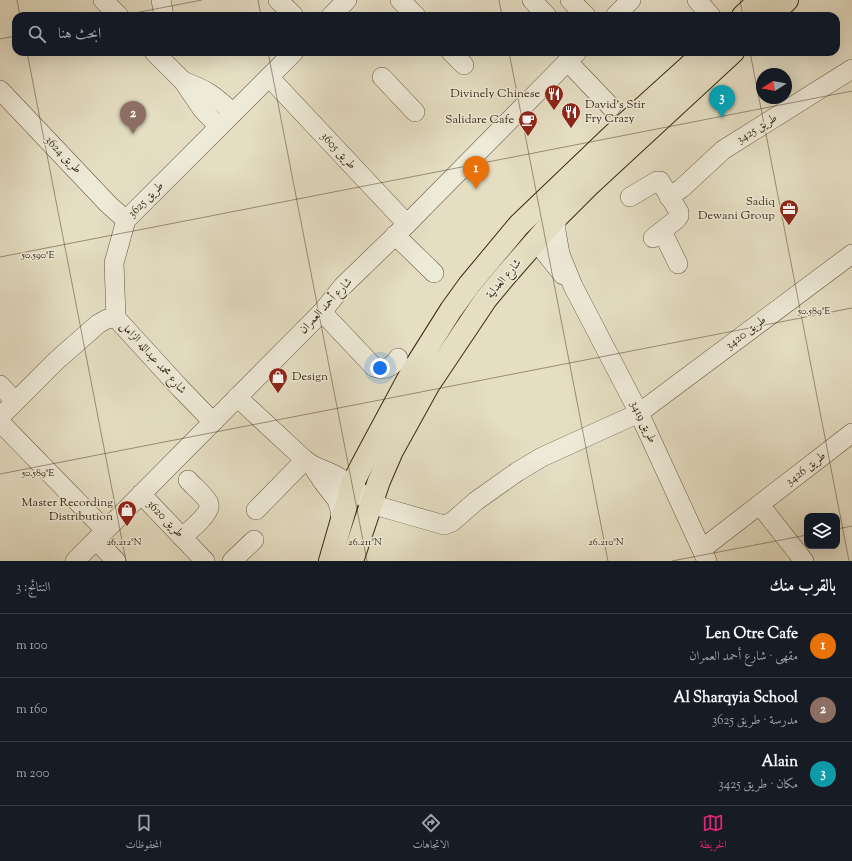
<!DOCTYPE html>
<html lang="ar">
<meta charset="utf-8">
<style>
body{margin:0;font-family:"Sorts Mill Goudy",Amiri,serif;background:#242831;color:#f1f3f6;direction:rtl}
.controls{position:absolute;right:12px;bottom:12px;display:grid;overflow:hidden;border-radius:8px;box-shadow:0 4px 16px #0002}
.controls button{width:36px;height:36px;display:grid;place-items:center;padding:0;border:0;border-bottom:1px solid #363941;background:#171b24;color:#f1f3f6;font:20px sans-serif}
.compass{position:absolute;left:756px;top:68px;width:36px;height:36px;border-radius:50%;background:#171b24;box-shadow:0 4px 16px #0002;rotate:259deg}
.you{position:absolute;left:380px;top:368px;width:14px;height:14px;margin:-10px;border:3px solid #fff;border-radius:50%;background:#1a73e8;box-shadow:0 0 0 6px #1a73e833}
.badge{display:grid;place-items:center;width:26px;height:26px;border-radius:50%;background:#db2777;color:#fff;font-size:13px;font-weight:700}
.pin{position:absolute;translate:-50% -33px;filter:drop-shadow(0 1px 2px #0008)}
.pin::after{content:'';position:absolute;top:21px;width:14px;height:12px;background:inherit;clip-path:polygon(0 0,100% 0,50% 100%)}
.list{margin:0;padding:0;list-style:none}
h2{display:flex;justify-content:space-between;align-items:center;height:52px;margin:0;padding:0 16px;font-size:17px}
h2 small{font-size:13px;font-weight:400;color:#9ea1a6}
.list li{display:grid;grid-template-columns:26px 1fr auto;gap:12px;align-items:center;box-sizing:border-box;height:64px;padding:0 16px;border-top:1px solid #363941}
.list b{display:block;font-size:15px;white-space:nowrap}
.list p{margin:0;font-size:13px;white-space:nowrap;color:#9ea1a6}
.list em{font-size:13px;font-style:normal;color:#9ea1a6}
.icon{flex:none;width:22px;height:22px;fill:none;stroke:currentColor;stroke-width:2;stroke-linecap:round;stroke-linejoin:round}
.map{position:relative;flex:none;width:852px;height:561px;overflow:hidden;direction:ltr}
.search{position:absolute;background:#171b24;box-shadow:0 4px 16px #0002;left:12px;right:12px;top:12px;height:44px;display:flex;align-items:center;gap:10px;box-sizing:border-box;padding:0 14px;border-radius:12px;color:#9ea1a6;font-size:15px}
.sheet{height:244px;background:#171b24}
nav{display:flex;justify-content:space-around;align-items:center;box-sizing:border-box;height:56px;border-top:1px solid #363941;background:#171b24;font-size:11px;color:#9ea1a6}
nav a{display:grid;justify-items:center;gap:2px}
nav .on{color:#db2777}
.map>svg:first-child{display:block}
</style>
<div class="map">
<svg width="852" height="561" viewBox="0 0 852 561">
<rect width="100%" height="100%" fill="#e5dec3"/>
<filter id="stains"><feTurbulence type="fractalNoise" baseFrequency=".005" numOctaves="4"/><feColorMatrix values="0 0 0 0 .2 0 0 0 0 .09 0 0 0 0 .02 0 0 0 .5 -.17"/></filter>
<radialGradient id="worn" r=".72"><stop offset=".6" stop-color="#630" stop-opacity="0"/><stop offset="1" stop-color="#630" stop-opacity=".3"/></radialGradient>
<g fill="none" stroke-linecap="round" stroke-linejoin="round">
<!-- minor casing -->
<g stroke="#655740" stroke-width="20">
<g id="minor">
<path d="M103,0l16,16"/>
<path d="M161,0l3,16"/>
<path d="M278,0l16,16"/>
<path d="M400,0l16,16"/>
<path d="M532,0l15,16"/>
<path d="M570,0l16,16"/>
<path d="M697,0l14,16"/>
<path d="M331,16l16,-16"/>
<path d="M615,16l16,-16"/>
<path d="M154,52l29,29 19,28 17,18"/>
<path d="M451,52l13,13"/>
<path d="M567,61l44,46"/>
<path d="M269,77l138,147"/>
<path d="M382,77l33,35"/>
<path d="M183,81c24,9 31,14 50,32"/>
<path d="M0,90l109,115 17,15"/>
<path d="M630,197l27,-16h3l19,31v4l-2,3 -24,19"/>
<path d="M669,197l13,-9 41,-38 129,-81"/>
<path d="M556,218v13l4,23 13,32 66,127 68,148"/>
<path d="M662,231l16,33"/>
<path d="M395,235l39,38"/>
<path d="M538,239l5,11 20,25"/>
<path d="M322,312l52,55c11,4 19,0 24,-9"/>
<path d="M116,318l-2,-55 12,-43 168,-168"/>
<path d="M116,318l64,70 33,34"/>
<path d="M0,385l15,16"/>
<path d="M237,397l68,63 7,5 21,9 19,11 19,19 73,21 8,-3 24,-21 41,-29 25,-15 97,-44 213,-159"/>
<path d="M0,417l56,-56 42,-37 9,-5 9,-1"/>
<path d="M0,422l105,108"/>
<path d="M312,465l11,17 14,18 3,10 1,12"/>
<path d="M141,494l64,67"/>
<path d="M760,505l44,56"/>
<path d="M256,510l49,-50"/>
<path d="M182,537c7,-6 30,-24 27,-33 -2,-7 -16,-18 -21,-24"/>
<path d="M96,540l20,21"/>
<path d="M702,549l150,-116"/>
<path d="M75,561l247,-249 21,-26 64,-62 170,-172"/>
<path d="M232,561l22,-21"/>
</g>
</g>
<!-- major casing -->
<g stroke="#3a2a14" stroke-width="24">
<g id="major">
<path d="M743,16l17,-16"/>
<path d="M771,16l16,-16"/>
<path d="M330,561l22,-76 9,-18 51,-95 39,-62 18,-25 50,-60 92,-88 94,-85"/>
<path d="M352,561l27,-80 13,-30 37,-67 57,-85 20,-24 50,-57 32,-32 145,-134"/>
</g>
</g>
<!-- minor -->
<use href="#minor" stroke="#eeead8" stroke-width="19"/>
<!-- major -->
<use href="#major" stroke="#e5dec3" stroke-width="22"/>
</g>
<!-- ticks -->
<path fill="none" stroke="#3a2a14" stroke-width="1" stroke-opacity="0.45" d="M17,0l3,16M258,0l3,16M499,0l3,16M740,0l3,16M119,16l83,-16M0,39l16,-3M27,52l99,509M268,52l99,509M509,52l99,509M750,52l99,509M0,257l852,-166M0,474l852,-166M837,529l15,-3M672,561l135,-26"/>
<!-- icons -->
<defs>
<g id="restaurant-pin" transform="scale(1)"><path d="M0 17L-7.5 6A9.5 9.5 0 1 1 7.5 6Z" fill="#8f2418" stroke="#eeead8"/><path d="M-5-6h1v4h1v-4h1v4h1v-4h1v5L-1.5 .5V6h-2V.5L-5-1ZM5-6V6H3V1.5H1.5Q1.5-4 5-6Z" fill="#fff"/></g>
<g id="cafe-pin" transform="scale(1)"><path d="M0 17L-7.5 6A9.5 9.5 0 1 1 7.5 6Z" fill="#8f2418" stroke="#eeead8"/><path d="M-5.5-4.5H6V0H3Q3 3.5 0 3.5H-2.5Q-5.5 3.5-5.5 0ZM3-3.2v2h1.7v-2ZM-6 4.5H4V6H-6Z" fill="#fff"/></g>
<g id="office-pin" transform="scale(1)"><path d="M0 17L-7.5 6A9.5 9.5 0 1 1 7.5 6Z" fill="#8f2418" stroke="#eeead8"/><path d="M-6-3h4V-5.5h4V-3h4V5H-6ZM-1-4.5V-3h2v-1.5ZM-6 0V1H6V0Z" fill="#fff"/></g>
<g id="shop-pin" transform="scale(1)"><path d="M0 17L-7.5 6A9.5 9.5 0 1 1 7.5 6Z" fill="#8f2418" stroke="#eeead8"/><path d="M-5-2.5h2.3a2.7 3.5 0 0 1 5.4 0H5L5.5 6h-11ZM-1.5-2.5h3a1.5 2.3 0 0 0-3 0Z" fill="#fff"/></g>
</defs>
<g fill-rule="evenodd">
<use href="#restaurant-pin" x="554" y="94"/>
<use href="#restaurant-pin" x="571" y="112"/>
<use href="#cafe-pin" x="528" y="120"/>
<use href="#office-pin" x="789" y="209"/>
<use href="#shop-pin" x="278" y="377"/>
<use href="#shop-pin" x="127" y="510"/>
</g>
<g text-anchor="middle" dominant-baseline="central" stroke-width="3" stroke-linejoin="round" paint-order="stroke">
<!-- poi labels -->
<g font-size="12" fill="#3a2a14" stroke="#eeead8" text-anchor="end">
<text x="540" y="94">Divinely Chinese</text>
<text x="585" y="105" text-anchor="start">David's Stir<tspan x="585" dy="14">Fry Crazy</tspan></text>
<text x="514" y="120">Salidare Cafe</text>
<text x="775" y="202">Sadiq<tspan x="775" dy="14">Dewani Group</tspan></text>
<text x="292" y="377" text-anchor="start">Design</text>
<text x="113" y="503">Master Recording<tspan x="113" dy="14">Distribution</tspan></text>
</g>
<!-- street labels -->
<g font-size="12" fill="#3a2a14" stroke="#eeead8">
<text transform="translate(757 129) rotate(-32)">طريق 3425</text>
<text transform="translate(338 151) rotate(47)">طريق 3605</text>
<text transform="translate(63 155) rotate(46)">طريق 3624</text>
<text transform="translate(146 200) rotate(-45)">طريق 3625</text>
<text transform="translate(504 279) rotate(-50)">شارع العدلية</text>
<text transform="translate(326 306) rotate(-47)">شارع أحمد العمران</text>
<text transform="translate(746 333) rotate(-37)">طريق 3420</text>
<text transform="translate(153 358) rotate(48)">شارع محمد عبدالله الزامل</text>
<text transform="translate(643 422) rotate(64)">طريق 3419</text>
<text transform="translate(806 469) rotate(-38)">طريق 3426</text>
<text transform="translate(165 519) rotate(46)">طريق 3620</text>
</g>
</g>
<g font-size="10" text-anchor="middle" fill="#3a2a14" stroke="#eeead8" stroke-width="3" stroke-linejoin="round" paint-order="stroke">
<text x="38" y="258">50.590°E</text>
<text x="814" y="314">50.589°E</text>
<text x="38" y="476">50.589°E</text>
<text x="124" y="545">26.212°N</text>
<text x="365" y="545">26.211°N</text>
<text x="606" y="545">26.210°N</text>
</g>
<rect width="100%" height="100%" filter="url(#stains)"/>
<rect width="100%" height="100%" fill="url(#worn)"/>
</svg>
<div class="controls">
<button><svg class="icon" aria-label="layers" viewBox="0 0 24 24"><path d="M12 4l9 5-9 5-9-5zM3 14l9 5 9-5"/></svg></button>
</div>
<svg class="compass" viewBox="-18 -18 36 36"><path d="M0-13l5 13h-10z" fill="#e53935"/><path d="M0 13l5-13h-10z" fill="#9ea1a6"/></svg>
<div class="you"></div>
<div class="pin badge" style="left:476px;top:189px;background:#e8710a">1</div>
<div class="pin badge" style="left:133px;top:134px;background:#8d6e63">2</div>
<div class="pin badge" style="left:722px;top:118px;background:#0f9aa8">3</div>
<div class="search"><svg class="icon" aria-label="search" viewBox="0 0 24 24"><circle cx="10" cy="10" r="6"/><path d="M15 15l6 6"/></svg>ابحث هنا</div>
</div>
<section class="sheet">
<h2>بالقرب منك<small>النتائج: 3</small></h2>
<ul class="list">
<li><span class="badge" style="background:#e8710a">1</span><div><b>Len Otre Cafe</b><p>مقهى · شارع أحمد العمران</p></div><em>100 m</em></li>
<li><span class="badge" style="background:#8d6e63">2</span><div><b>Al Sharqyia School</b><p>مدرسة · طريق 3625</p></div><em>160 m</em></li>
<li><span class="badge" style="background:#0f9aa8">3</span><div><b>Alain</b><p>مكان · طريق 3425</p></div><em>200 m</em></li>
</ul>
</section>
<nav>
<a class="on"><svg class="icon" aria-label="map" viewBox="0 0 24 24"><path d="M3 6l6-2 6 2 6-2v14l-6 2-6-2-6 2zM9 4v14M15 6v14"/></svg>الخريطة</a>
<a><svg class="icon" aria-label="directions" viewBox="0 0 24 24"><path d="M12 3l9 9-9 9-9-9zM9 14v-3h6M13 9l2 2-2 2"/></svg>الاتجاهات</a>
<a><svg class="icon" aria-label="saved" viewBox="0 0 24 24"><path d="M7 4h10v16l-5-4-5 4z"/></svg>المحفوظات</a>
</nav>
